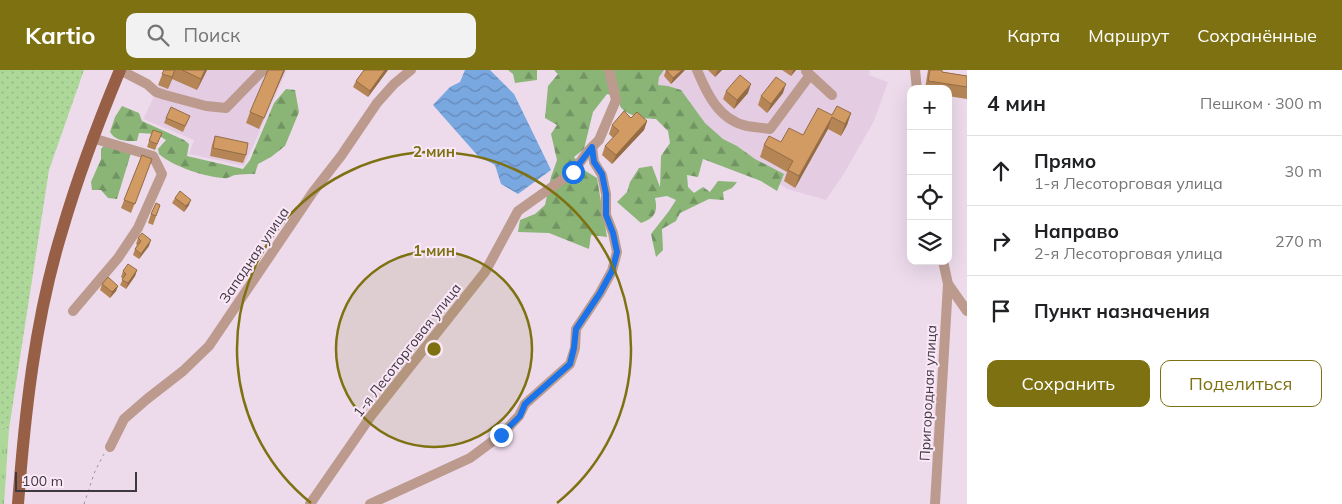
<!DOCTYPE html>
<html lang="ru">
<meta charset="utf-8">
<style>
body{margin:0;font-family:Mulish,sans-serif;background:#f2f2f2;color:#202124}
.controls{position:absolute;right:15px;top:15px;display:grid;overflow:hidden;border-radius:10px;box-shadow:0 5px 20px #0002}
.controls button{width:45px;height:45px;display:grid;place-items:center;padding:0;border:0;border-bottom:1px solid #e0e0e0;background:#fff;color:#202124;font:25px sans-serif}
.scale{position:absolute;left:15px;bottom:12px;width:122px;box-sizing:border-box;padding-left:5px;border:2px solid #3f383f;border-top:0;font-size:14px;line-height:18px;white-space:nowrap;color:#3f383f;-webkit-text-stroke:4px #fae8f9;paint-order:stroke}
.stop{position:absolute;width:15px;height:15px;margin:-11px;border:4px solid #1a73e8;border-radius:50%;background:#fff}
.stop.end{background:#1a73e8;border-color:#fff;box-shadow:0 1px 5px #0008}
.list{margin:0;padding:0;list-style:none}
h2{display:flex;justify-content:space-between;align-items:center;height:65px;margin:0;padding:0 20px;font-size:21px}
h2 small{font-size:16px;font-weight:400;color:#757577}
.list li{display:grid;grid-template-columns:32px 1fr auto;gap:15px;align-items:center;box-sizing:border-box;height:70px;padding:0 20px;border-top:1px solid #e0e0e0}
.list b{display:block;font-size:19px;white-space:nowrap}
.list p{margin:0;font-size:16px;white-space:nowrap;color:#757577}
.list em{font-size:16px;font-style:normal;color:#757577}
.actions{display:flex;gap:10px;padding:15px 20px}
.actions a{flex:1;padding:11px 0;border:1px solid #7e7112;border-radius:10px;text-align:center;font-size:18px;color:#7e7112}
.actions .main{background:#7e7112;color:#fff}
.icon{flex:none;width:28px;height:28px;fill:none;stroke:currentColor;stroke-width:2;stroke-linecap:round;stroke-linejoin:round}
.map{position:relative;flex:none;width:967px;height:434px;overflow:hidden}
header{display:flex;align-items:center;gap:30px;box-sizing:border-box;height:70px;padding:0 25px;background:#7e7112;color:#fff}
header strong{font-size:24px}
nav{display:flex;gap:28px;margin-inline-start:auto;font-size:18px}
.search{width:350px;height:45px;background:#f2f2f2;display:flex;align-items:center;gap:12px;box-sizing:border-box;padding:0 18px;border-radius:10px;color:#757577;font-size:19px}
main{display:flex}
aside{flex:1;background:#fff}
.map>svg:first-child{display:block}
</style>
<header>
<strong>Kartio</strong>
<div class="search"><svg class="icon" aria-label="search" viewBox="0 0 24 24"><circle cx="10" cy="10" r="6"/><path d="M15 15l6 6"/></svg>Поиск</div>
<nav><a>Карта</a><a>Маршрут</a><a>Сохранённые</a></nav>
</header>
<main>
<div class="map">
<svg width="967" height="434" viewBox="0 0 967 434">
<defs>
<pattern id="grass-tufts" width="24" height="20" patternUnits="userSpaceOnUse" patternTransform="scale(1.25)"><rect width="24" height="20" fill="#add89a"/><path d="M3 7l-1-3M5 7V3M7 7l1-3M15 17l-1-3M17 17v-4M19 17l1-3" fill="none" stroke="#96ba86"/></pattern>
<pattern id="forest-firs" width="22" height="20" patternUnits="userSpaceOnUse" patternTransform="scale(1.25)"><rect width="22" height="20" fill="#8ab577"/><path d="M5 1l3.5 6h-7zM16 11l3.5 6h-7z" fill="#729463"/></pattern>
<pattern id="garden-dots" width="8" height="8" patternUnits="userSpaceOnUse" patternTransform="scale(1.25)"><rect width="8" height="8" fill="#add89a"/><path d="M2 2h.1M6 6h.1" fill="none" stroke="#96ba86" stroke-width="1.8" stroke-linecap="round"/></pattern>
<pattern id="water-waves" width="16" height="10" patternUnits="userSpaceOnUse" patternTransform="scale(1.25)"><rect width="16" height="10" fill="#79a7e0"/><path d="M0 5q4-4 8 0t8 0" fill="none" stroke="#6589b7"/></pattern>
</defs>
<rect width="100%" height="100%" fill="#eddbec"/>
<!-- built -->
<g fill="#e4cde3">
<path d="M167,0h120l-43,96 -55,-12 5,-14 -51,-21z"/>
<path d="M661,0h209l-1,5 19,7 -14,39 -29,51 -19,28 -39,-11 -55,-39 -80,-70z"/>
</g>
<!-- grass -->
<path fill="url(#grass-tufts)" d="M0,357l9,2 -5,75h-4z"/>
<!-- forest -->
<g fill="url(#forest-firs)">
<path d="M508,0h29v10l-22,3 -2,-9z"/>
<path d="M554,0h110l-5,7 -1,8 10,1 13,4 24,33 18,16 14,7 18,13 29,15 -7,17 -16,-10 -58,-22 -5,18 -11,-2 1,12 6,6 9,-6 7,5 8,-11 19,1 -5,6 -9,4 1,8 -15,-1 -29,14 -4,8 -14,8 1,21 -7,7 -5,-23 18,-23 7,-11 -9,-4 -12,2c3,14 0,20 -14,25l-24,-21 10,-10 3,-10 9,-14 13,-2 8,21 1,-31 9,-13 -2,-12 -12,-12c-11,0 -30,-3 -36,-13 -1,-3 -1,-6 -2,-9l-11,-3 -14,18 -9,37 -10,8 10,13 13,8 10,59 -16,-2 -2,14 -40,-16 -31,-1 2,-12 15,-6 10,-9 6,-28 6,-17 -6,-26 6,-9 -12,-7 3,-32 10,-12z"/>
<path d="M286,19l9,1 4,22 -14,34 -14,11 -13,7 -3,10c-7,0 -14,0 -20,1 -4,1 -7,4 -11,3 -19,-1 -52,-12 -65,-24l-1,-5 8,-9 -10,-6 -17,-1 -2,8c-10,0 -21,1 -27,-9l5,-15 7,-11 17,7 3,8 42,19 5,4 -2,12 56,13 7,-9 24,-57z"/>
<path d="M105,74l26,9 -14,46 -9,-1 -7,-8h-9l-1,-8 10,-23v-10z"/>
</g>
<!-- garden -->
<path fill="url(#garden-dots)" d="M0,0h84l-35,100 -40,259 -9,-2z"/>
<!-- water -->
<path fill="url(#water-waves)" d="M465,0h25l24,24 37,76 -33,24 -17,-10 -6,-19 -17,-9 -45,-51 17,-18 10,-5z"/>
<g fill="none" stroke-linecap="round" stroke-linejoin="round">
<!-- path -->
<path stroke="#9b8e9a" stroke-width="1" stroke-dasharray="2.5 4" stroke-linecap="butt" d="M84,434l11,-33 9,-17"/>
<!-- minor -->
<g stroke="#bc9b8e" stroke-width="10">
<path d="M120,0l27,14 9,8 9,3 41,11 20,2 37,-38"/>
<path d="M697,0c10,24 22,50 50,56 8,1 16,2 23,3l40,-54"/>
<path d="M915,0l2,19"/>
<path d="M806,1l26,24"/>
<path d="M943,191l5,23 19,27"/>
<path d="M73,241l45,-53 20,-30 24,-54 -9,-18 -61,-18"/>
<path d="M110,377l14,-28 23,-20 36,-28 26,-25 104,-154 28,-36 36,-53 17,-19 17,-14"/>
<path d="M310,434l61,-88 114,-144 33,-61 55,-39 15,-21 11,-11 17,-40 -7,-30"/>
<path d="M370,434l100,-46 31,-23 18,-19 6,-12 45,-40 5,-16 1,-19 24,-36 12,-22 5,-19 -4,-19 -7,-18v-21l-4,-19 -8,-13 -2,-15"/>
<path d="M935,434l13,-220"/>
</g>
<!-- major -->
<path stroke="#985f47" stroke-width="12" d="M18,434c7,-92 17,-185 44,-273 16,-55 36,-108 58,-161"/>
</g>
<!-- wall -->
<g fill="#b58556">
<path d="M164,0h43l-10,20 -25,-11 -4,10 -10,-4z"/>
<path d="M285,0l-26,59 -13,-6 4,-11z"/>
<path d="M364,0h24l-20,27 -15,-10 3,-6z"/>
<path d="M666,0l18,1 -13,13 -7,-8z"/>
<path d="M708,0h14l-7,7z"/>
<path d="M782,0h14l-5,6z"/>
<path d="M928,0h14v2l25,4v23l-19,-3v-7h-23z"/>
<path d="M726,21l22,2 -14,16 -11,-10z"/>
<path d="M783,23l-16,20 -9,-8 3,-9z"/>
<path d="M851,43l-4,12 -6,11 -13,-7 -33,59 -11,-7 3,-9 -27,-15 4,-12 17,-3 22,-7 29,-20z"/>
<path d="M190,46l-7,16 -19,-9 2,-5z"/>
<path d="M631,48l16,3 -3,9 -32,34 -10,-9 3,-9 8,-8 -4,-4 3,-9z"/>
<path d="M153,60l9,3 -7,17 -8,-3z"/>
<path d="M215,66l31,19 -3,8 -33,-7 2,-11z"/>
<path d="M142,85l10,4 -21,54 -10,-5z"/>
<path d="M175,128l14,7 -5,7 -12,-9z"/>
<path d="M160,135l-7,20 -5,-2 3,-9z"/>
<path d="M138,168l11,8 -10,13 -6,-4 2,-6 2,-4 -1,-1z"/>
<path d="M137,200l-2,6 -9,13 -6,-4 3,-6 -2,-2 2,-6z"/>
<path d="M102,214l16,2 -2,5 -6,7 -10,-8z"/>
</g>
<!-- shaded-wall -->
<g fill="#936c46">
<path d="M175,0l-3,9 -4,10 4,-12z"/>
<path d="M205,0h2l-10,20 4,-11z"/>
<path d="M284,0h1l-26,59 5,-11z"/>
<path d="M385,0h3l-20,27 2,-6z"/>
<path d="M682,0h3l-14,14 2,-6z"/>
<path d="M719,0h3l-7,7 2,-6z"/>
<path d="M793,0h3l-5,6 2,-5z"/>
<path d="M751,14l-3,9 -14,16 3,-9z"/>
<path d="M786,14l-3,9 -16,20 4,-9z"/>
<path d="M851,43l-4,12 -6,11 4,-12z"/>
<path d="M832,47l-4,12 -33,59 4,-12z"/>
<path d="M647,51l-3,9 -32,34 4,-9z"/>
<path d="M191,130l-2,5 -5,7 2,-6z"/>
<path d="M151,170l-2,6 -10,13 2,-5z"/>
<path d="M137,200l-2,6 -9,13 2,-6z"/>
<path d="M118,216l-2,5 -6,7 2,-6z"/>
</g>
<!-- building -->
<g fill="#d29b64" stroke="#936c46">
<path d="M164,0h11l-3,7 -10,-3z"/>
<path d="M182,0h23l-4,9z"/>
<path d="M268,0h16l-20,48 -14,-6z"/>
<path d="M364,0h21l-15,21 -14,-10z"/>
<path d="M666,0h16l-9,8z"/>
<path d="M930,0h12v2l25,4v11l-39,-6z"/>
<path d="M740,5l11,9 -14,16 -11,-9z"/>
<path d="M776,7l10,7 -15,20 -10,-8z"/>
<path d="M837,36l14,7 -6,11 -13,-7 -33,59 -11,-6 5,-9 -29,-16 5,-9 12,6 8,-14 14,7 15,-27 14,7z"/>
<path d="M171,37l19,9 -5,10 -19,-8z"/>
<path d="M624,41l7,7 6,-6 10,9 -31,34 -11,-9 14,-15 -7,-6z"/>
<path d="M153,60l9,3 -5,11 -8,-3z"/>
<path d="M215,66l33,7 -2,12 -33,-7z"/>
<path d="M142,85l10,4 -17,45 -11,-4z"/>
<path d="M180,121l11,9 -5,6 -11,-8z"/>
<path d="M156,133l4,2 -4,11 -5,-2z"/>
<path d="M142,163l9,7 -10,14 -6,-5 6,-8 -3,-3z"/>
<path d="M128,194l9,6 -9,13 -6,-3 4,-6 -3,-3z"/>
<path d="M108,207l10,9 -6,6 -10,-8z"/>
</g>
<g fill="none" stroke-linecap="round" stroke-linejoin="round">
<!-- route -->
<path stroke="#1a73e8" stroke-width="6" d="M501,365l19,-19 5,-12 45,-40 4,-16 2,-19 24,-36 12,-22 5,-19 -4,-19 -7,-18v-21l-4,-20 -8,-12 -2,-15 -19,25"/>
</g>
<!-- distance rings -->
<circle cx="434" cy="279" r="98" fill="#7e7112" fill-opacity=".12"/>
<g fill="none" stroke="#7e7112" stroke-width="2.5">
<circle cx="434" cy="279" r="98"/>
<path d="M311 433A197 197 0 1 1 557 433"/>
</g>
<g text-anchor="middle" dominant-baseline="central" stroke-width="4" stroke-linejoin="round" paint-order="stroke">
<!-- street labels -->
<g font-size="14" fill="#3f383f" stroke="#fae8f9">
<text transform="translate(254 185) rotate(-56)">Западная улица</text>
<text transform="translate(407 280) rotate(-52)">1-я Лесоторговая улица</text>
<text transform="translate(928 323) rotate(-87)">Пригородная улица</text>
</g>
</g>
<circle cx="434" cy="279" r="8" fill="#7e7112" stroke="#fae8f9" stroke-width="2.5"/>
<g font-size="15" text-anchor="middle" font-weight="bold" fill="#7e7112" stroke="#fae8f9" stroke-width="4" stroke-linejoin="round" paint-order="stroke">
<text x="434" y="87">2 мин</text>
<text x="434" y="186">1 мин</text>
</g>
</svg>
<div class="controls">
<button>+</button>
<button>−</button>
<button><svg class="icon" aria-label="locate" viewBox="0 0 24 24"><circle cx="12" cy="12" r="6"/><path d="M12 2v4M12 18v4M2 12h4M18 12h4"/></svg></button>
<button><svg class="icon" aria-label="layers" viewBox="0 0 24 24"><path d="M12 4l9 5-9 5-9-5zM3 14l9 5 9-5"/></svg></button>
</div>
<div class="scale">100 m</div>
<div class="stop" style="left:573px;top:102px"></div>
<div class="stop end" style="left:501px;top:365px"></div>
</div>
<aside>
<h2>4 мин<small>Пешком · 300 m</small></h2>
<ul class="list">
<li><svg class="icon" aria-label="ahead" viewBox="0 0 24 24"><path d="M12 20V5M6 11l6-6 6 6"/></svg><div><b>Прямо</b><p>1-я Лесоторговая улица</p></div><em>30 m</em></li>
<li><svg class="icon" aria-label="right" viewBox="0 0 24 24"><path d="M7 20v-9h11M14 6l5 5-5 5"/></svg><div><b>Направо</b><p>2-я Лесоторговая улица</p></div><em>270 m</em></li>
<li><svg class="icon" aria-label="arrive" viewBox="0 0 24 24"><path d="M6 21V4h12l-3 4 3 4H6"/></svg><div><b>Пункт назначения</b></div></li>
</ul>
<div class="actions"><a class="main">Сохранить</a><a>Поделиться</a></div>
</aside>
</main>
